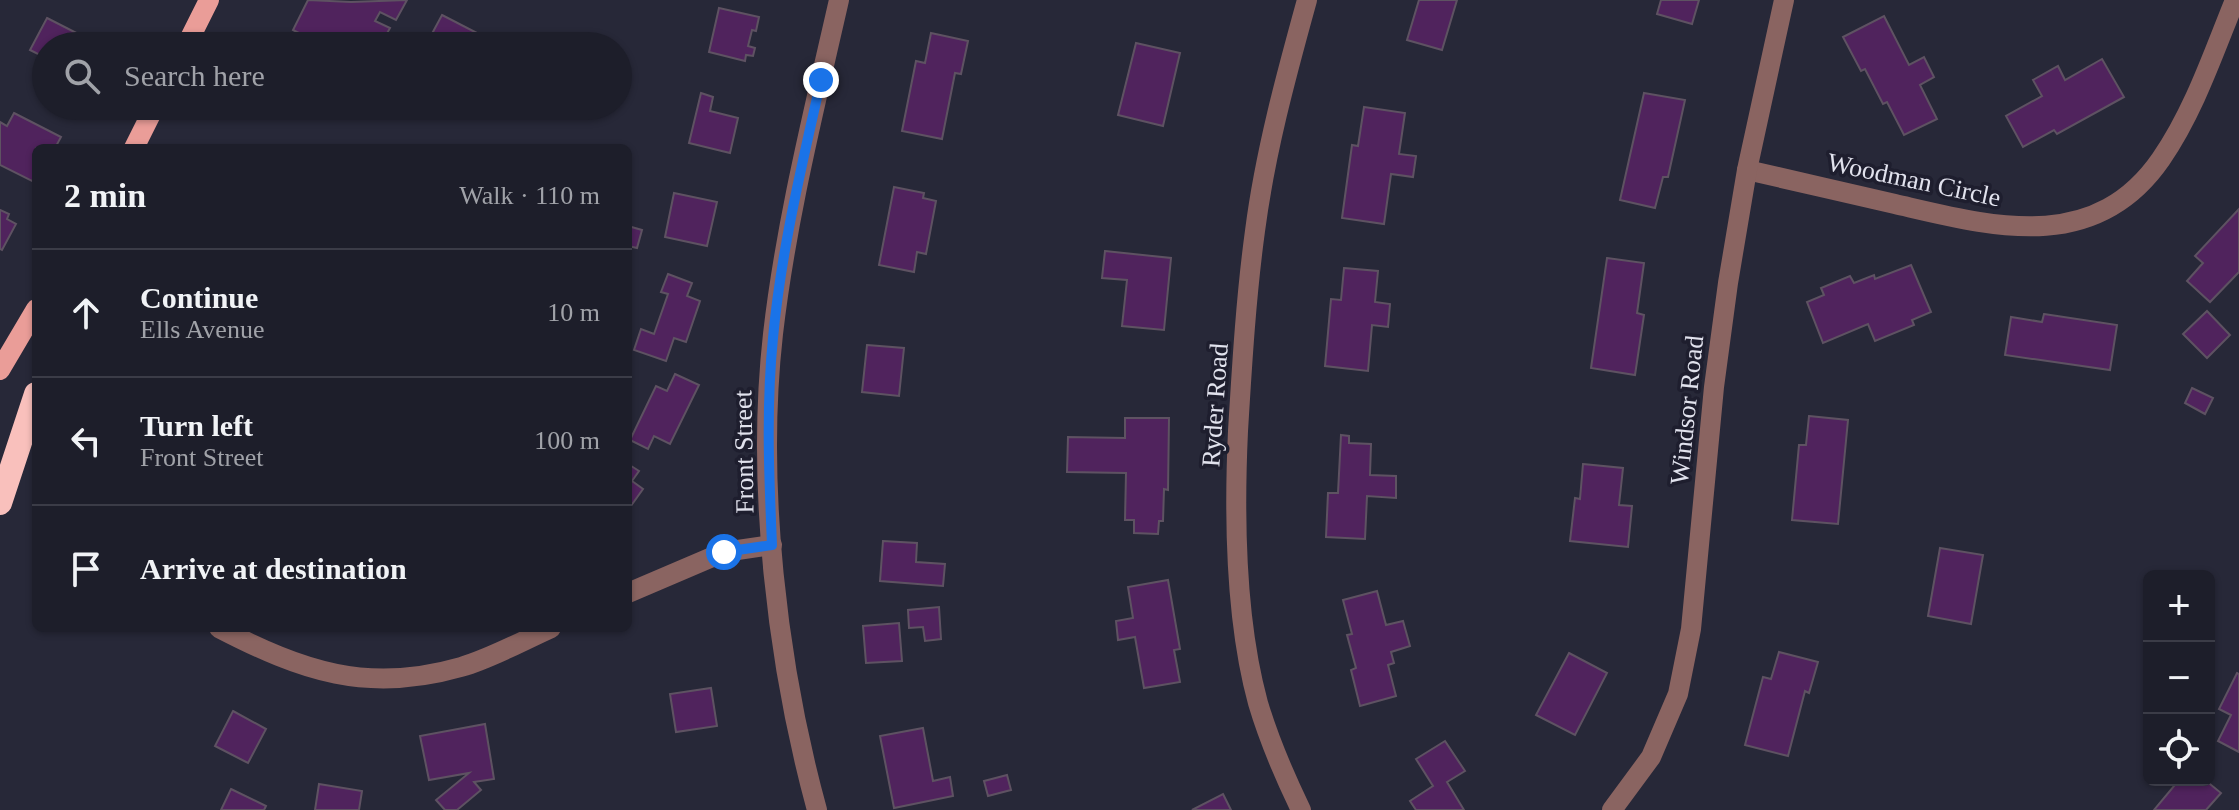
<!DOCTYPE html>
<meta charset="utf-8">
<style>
body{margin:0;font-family:"Times New Roman",serif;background:#2a2b36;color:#f1f3f6}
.controls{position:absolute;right:24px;bottom:24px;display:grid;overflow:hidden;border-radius:12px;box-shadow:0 2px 6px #0004}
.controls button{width:72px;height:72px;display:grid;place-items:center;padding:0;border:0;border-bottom:2px solid #3b3c47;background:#1d1e2a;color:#f1f3f6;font:40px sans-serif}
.stop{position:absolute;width:24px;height:24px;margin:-18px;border:6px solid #1a73e8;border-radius:50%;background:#fff}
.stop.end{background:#1a73e8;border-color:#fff;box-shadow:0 2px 8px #0008}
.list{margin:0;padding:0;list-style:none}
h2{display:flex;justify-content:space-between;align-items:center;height:104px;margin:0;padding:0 32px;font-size:34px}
h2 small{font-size:26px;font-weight:400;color:#a0a2a8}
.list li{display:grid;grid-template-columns:52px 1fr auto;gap:24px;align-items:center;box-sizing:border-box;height:128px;padding:0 32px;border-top:2px solid #3b3c47}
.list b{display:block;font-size:30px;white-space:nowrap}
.list p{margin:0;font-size:26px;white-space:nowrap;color:#a0a2a8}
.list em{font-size:26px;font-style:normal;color:#a0a2a8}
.icon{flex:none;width:44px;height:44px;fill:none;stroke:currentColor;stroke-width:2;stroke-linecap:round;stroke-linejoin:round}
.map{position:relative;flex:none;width:2239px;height:810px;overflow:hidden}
.search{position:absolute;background:#1d1e2a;box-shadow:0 2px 6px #0004;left:32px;top:32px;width:600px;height:88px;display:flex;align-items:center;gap:20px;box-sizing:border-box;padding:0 28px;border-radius:44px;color:#a0a2a8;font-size:30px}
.panel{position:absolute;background:#1d1e2a;box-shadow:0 2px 6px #0004;left:32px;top:144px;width:600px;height:488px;border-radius:12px}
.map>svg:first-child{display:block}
</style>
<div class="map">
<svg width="2239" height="810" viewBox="0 0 2239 810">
<rect width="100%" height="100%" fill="#272838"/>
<!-- building -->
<g fill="#50235d" stroke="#5e5262" stroke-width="2">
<path d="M308,0l43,2 56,-2 -11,20 -16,-8 -5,9 15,7 -10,18h-24l-5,-3 -1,3h-26l-31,-16z"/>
<path d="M1419,0h38l-15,50 -35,-10z"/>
<path d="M1661,0h38l-7,24 -35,-10z"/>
<path d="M719,8l40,9 -3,14 -4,-1 -4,16 7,2 -2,8 -7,-1 -1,6 -36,-9z"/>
<path d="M442,15l35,18 -6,13h-39l-5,-3z"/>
<path d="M1884,16l25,49 15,-8 10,20 -14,8 17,34 -33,16 -17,-33 -4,2 -18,-35 -4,2 -18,-34z"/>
<path d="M47,18l51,26 -1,2h-51v12l-16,-8z"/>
<path d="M931,33l37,8 -7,33 -6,-1 -13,66 -40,-8 14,-70 9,2z"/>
<path d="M1136,43l44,10 -17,73 -45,-11z"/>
<path d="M2102,59l22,38 -67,37 -3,-4 -31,17 -17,-31 36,-20 -9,-16 25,-14 7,14z"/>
<path d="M701,93l12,4 -3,14 28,7 -8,35 -41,-10z"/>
<path d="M1644,93l41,7 -17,77h-5l-8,31 -35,-8z"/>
<path d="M1364,107l41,6 -6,41 17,2 -3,21 -22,-3 -7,50 -42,-6 10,-73 6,1z"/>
<path d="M14,113l47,24 -6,11h-19v35l-36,-18v-43l7,4z"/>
<path d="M894,187l30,6 -1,5 13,3 -10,53 -9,-2 -3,20 -35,-7z"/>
<path d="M674,193l43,9 -10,44 -42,-9z"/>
<path d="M2239,209v63l-29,30 -23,-21 16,-18 -8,-7z"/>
<path d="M0,210l9,4 -2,5 9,5 -14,26 -2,-1z"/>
<path d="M628,226l14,4 -5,18 -9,-2z"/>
<path d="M1105,251l66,7 -7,72 -42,-4 5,-46 -25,-2z"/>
<path d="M1607,258l37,5 -7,50 7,2 -9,60 -44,-7z"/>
<path d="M1911,265l20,47 -19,8 2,5 -39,16 -7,-17 -45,19 -16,-41 17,-7 -3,-7 29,-12 4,7 20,-8 1,4z"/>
<path d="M1344,268l34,3 -3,31 15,2 -2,23 -16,-2 -4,46 -43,-5 6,-67 10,1z"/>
<path d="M668,274l24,9 -5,13 13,5 -14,41 -12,-4 -8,23 -32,-11 7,-21 13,5 14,-40 -7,-2z"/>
<path d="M2207,311l23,24 -23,23 -24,-24z"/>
<path d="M2044,314l73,11 -7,45 -105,-15 6,-38 31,5z"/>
<path d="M867,345l37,3 -5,48 -37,-4z"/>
<path d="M675,374l24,11 -29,59 -16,-8 -6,13 -18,-9 26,-54 11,5z"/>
<path d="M2192,388l21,10 -8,16 -20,-11z"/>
<path d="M1809,416l39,4 -10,104 -46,-4 7,-75h7z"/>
<path d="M1125,418h44l-1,72 -4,-1 -1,32h-4l-1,13 -24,-1v-13h-9l1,-47 -59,-1 1,-35 57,1z"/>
<path d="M1341,435l8,1v7l22,1 -1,31 26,1v22l-29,-2 -2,43 -39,-2 2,-44h10z"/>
<path d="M628,464l11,7 -7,10 11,8 -15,21z"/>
<path d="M1583,464l40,4 -4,37 13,1 -4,41 -58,-6 5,-43 5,1z"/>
<path d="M883,541l34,2 -1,19 29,2 -2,22 -63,-5z"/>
<path d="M1940,548l43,7 -12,69 -43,-8z"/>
<path d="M1168,580l12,69 -6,1 6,32 -36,6 -9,-51 -17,3 -2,-19 17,-3 -5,-31z"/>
<path d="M1377,591l9,34 17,-4 7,25 -19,6 3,11 -6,2 8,31 -36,10 -9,-36 5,-2 -9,-33 5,-1 -9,-34z"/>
<path d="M939,607l2,32 -16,2 -2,-14 -14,1 -1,-18z"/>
<path d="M899,623l3,38 -36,2 -3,-37z"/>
<path d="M1779,652l39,10 -9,31 -4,-2 -17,65 -43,-11 18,-68 8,2z"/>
<path d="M1569,653l38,20 -32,62 -39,-20z"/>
<path d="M2237,673l2,1v78l-21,-11 13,-26 -12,-6z"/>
<path d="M711,688l6,38 -41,6 -6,-38z"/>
<path d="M233,711l33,18 -18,34 -33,-17z"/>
<path d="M485,724l9,55 -20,3 7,8 -24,20h-12l-9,-10 33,-27 -40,7 -9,-44z"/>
<path d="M923,728l10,53 17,-4 3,19 -59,12 -14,-72z"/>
<path d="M1445,741l20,30 -18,11 17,28h-48l-6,-9 23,-15 -17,-27z"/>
<path d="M1007,775l4,15 -23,6 -4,-15z"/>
<path d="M2179,780h26l16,13 -15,17h-52z"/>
<path d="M319,784l43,7 -3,19h-44z"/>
<path d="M231,789l35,17 -2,4h-43z"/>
<path d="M1223,794l8,16h-39z"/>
</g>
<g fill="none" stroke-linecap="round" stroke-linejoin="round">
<!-- minor -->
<g stroke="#8a6461" stroke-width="20">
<path d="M1747,170c49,11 99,23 148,34 96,22 199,52 266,-45 33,-48 52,-105 74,-159"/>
<path d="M628,593l96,-41 48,-7"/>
<path d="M219,628c83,43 148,66 242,39 31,-9 61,-26 90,-39"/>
<path d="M817,810c-40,-146 -61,-325 -44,-476 13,-113 41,-224 66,-334"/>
<path d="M1301,810c-17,-35 -32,-70 -43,-107 -23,-84 -24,-186 -20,-272 4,-66 8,-134 17,-200 10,-78 31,-155 52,-231"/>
<path d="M1612,810l39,-53 27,-63 13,-65 23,-242 14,-104 19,-113 37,-170"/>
</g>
<!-- major -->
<g stroke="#ea9d98" stroke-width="20">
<path d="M186,46l23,-46"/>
<path d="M134,148l21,-42"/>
<path d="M0,370l36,-61"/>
</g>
<!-- highway -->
<path stroke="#f9c0bc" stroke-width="24" d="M0,503l36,-109"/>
</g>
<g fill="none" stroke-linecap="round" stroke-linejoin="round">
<!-- route -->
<path stroke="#1a73e8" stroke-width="10" d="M724,552l48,-7c-3,-69 -6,-138 1,-207 8,-87 29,-173 48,-258"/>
</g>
<g text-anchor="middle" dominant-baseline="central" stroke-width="7" stroke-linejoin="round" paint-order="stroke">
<!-- street labels -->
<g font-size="26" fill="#e1e2ed" stroke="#1e1e2e">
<text transform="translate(1914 180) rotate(12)">Woodman Circle</text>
<text transform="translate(1215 405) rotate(-86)">Ryder Road</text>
<text transform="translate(1687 410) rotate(-84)">Windsor Road</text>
<text transform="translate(744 452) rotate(-91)">Front Street</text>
</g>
</g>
</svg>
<div class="controls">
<button>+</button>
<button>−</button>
<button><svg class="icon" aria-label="locate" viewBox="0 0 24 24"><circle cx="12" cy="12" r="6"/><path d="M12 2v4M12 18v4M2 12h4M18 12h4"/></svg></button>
</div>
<div class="stop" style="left:724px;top:552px"></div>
<div class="stop end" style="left:821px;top:80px"></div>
<div class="search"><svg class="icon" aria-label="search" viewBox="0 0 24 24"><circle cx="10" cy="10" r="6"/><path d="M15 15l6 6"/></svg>Search here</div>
<section class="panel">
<h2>2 min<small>Walk · 110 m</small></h2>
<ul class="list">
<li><svg class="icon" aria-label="ahead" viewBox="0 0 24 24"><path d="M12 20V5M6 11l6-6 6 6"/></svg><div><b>Continue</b><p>Ells Avenue</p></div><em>10 m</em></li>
<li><svg class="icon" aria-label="left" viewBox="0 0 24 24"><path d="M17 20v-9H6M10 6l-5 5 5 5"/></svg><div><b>Turn left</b><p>Front Street</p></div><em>100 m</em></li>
<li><svg class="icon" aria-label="arrive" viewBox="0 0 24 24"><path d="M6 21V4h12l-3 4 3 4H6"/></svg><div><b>Arrive at destination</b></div></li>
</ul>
</section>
</div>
